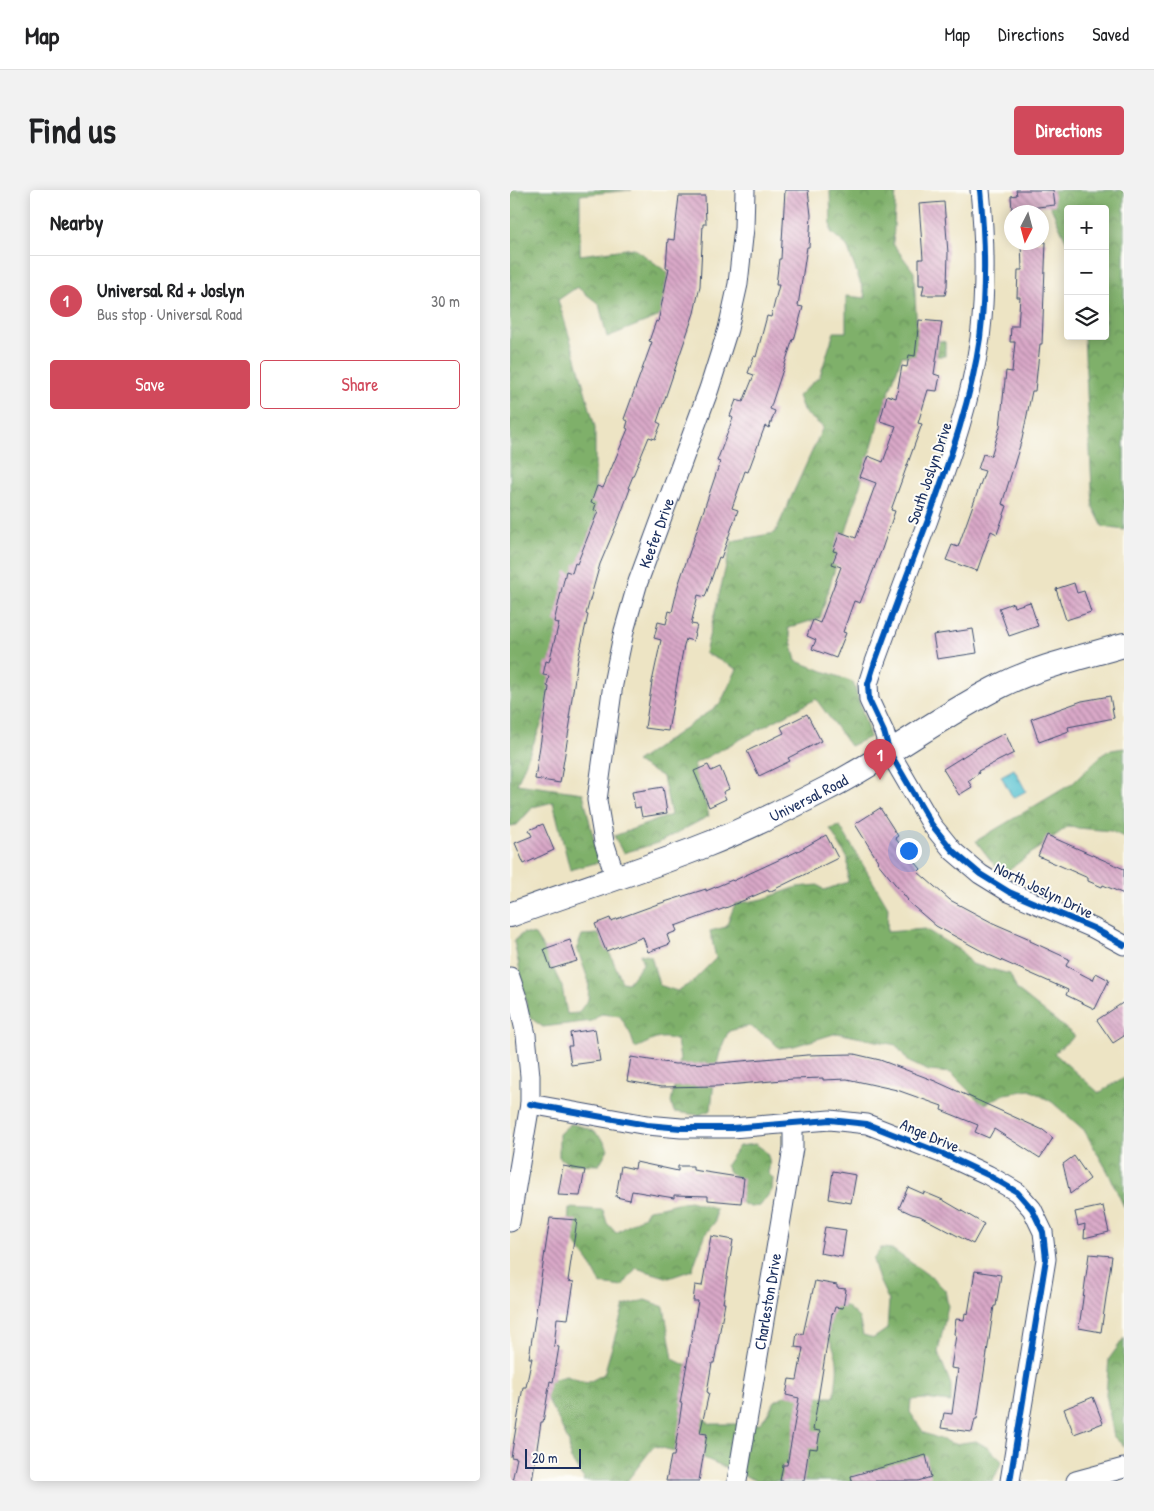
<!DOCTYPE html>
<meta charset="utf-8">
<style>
body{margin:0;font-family:"Patrick Hand",sans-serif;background:#f2f2f2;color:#202124}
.controls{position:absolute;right:15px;top:15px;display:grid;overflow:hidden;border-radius:5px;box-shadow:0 2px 12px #0003}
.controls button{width:45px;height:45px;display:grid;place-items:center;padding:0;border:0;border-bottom:1px solid #e0e0e0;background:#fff;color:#202124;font:25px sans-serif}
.compass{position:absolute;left:494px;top:15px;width:45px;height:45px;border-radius:50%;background:#fff;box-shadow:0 2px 12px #0003;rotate:186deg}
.scale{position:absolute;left:15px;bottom:12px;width:56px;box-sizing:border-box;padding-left:5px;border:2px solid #1b2f5e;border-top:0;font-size:14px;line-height:18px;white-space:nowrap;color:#1b2f5e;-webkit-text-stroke:4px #fdfcf7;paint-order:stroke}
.you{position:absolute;left:398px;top:660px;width:18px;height:18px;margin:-12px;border:4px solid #fff;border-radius:50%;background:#1a73e8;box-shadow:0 0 0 8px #1a73e833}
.badge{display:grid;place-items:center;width:32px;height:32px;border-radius:50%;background:#d1495b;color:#fff;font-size:16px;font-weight:700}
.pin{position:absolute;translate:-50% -41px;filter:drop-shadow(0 1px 2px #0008)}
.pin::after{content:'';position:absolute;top:26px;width:18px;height:15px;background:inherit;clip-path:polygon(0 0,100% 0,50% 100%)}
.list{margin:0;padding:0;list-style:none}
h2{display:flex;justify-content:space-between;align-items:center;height:65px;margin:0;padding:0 20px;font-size:21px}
h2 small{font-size:16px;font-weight:400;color:#757577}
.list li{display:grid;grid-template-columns:32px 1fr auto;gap:15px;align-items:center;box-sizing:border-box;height:90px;padding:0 20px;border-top:1px solid #e0e0e0}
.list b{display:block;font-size:19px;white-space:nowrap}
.list p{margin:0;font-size:16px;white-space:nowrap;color:#757577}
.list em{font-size:16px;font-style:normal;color:#757577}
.actions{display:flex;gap:10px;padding:15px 20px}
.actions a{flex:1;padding:11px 0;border:1px solid #d1495b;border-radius:5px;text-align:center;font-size:18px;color:#d1495b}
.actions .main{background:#d1495b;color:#fff}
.icon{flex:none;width:28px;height:28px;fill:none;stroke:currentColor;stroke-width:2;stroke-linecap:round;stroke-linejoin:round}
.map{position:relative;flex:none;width:614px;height:1291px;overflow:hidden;border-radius:5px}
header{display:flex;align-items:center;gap:30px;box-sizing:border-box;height:70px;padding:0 25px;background:#fff;border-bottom:1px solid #e0e0e0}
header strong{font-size:24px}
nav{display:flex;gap:28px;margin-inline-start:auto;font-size:18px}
.intro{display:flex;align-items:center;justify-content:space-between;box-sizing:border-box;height:120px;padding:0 30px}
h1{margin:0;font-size:35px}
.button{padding:12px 22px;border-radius:5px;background:#d1495b;color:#fff;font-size:18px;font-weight:700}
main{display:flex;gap:30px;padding:0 30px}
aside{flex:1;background:#fff;border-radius:5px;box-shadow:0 2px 12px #0003}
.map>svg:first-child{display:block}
</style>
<header>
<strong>Map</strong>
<nav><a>Map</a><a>Directions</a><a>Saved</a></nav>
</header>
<div class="intro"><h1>Find us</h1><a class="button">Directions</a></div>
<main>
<aside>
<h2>Nearby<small></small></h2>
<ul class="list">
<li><span class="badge">1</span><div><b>Universal Rd + Joslyn</b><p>Bus stop · Universal Road</p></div><em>30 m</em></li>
</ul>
<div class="actions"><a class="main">Save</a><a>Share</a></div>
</aside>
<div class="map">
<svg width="614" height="1291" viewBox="0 0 614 1291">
<defs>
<pattern id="forest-crowns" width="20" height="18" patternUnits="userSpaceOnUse" patternTransform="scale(1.25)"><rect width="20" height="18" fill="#7fb06b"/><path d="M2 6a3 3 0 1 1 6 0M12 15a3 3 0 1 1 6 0" fill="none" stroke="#67905b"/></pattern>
<pattern id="water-ripples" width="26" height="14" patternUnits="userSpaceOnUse" patternTransform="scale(1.25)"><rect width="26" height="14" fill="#56c2d1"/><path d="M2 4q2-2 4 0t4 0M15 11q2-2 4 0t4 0" fill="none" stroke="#469ead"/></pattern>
<pattern id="building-back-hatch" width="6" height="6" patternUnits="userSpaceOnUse" patternTransform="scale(1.25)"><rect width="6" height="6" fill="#d9a8c7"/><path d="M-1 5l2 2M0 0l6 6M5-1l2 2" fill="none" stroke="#af89a5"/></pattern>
</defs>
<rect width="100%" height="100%" fill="#fdfcf7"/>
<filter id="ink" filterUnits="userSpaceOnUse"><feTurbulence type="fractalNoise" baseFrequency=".02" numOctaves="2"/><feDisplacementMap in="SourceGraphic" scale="10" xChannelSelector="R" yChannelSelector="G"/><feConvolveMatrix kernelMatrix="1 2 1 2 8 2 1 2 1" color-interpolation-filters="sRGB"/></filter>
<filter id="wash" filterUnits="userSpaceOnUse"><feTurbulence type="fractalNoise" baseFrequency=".0096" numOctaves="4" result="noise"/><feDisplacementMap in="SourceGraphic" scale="20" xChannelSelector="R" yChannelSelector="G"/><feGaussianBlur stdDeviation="1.12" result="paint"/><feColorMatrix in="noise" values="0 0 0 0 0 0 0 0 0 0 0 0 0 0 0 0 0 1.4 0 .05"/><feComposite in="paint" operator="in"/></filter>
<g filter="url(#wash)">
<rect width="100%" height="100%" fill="#ede4c4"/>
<!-- forest -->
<g fill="url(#forest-crowns)" stroke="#4d7064">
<path d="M0,0h122l-52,5v60l54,-7 37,27 -11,41 -53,21 -8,-33 -22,-17 -19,13 18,58 19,69v95l-35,156 -43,106 66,9 16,69 -29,8 -17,-68 -20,5 -16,18 -7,1z"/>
<path d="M320,0h66l-3,54 21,28 3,64 28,6v14h-43l-18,50 -64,212 -32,10 8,33 57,21 17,55 -20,9 -34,-47 -122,65 15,52 -51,27 -35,10 -9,-17 57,-21 -8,-38 -27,-15 84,-58 17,-35 -32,-16 27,-112 43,-8 48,-106 -19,-15 -6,-16 22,-20 14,-44h12v-36l20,2 -19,-52 -16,-14z"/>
<path d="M533,0h81v340l-21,-3 -10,-20 -9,-171h21v-127h-37v36z"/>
<path d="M614,558v89l-13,-6 -44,-4 -65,48 -26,-34 97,-58 33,-32z"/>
<path d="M330,636l48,81 -1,25 38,-3 36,22 10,13 39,10 7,16 58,46 -21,17 45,40 25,-16v130l-16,-35 -24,-42 -32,-28 -22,-12 -25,4 -22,11 -32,-32 -22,-2 -20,-9 -13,-17 -59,-12 -43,13 -15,2 -11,-11 -19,-11 -20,5c-14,25 -15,52 -18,79l-12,5 -25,-3 -3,-10 9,-43 -3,-18c-17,-8 -26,1 -42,7l-5,-15 -10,-17 -19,-2 -9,7 -49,6 -14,-10 -15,-76 9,-8 12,2 9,14 18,38 5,27 11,-1 10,-13 1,-18 -12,-34 5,-13 17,-1 13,24 10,24 6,1 15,-19 -3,-10 11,2 8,29 18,6 14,-8 25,-25 -6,-27 16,-4 9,-23 28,-5 34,-12 21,-2 6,5 24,-8v-23l-18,-30z"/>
<path d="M60,934c16,2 32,9 38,25l-9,16 -31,-1 -9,-7v-23z"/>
<path d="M245,954c13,7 17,15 13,29l5,5 -1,12 -12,16 -10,1 -16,-8 2,-22 -7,-5 -3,-7 13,-19z"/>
<path d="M180,1011l25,7v14l-9,11 -14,37 -23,8 -33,-10 -14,19 -21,-3 -12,-22 -12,-16 -9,-19 1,-19 34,2 4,13 9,10 28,-17 4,-7c15,-1 27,-7 42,-8z"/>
<path d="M371,1058l11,1 43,31 10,10 3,16 -10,46 13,33v17l-27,-3 -13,1 -1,12 14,21 30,11 22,-3 12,7 14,13 -9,20h-59l-24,-3 -21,3h-132l-53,-23 -50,-12 -27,35h-44l1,-2 -14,-21 -1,-15 -13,-28 -11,-19 2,-15 19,-5 21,7 17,-9 20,-68 21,-6 19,7 9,52 14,7 5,43 19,15h48l7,-8 9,-15 16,-9 24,5h19c6,-38 5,-43 -15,-75l5,-15 22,-1 13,12 4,17 11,3 13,-9 2,-28 -10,-21 -6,-20z"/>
<path d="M614,1148v108l-10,-9 -8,-43 3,-35z"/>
</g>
<!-- water -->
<path fill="url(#water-ripples)" stroke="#387898" d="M504,579l12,22 -13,7 -12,-22z"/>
<g id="blocks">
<!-- building -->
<g fill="url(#building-back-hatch)">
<path d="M275,0h23l3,25 -2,32h-2l-9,59 5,1 -9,33 -1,-1 -23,70 5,2 -6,17 -4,-2 -17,46 -3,-1 -13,37 6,2 -17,48 -2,-1 -14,40 -7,-2 -7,29 6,1 -4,16 -7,-2 -2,6 -16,86 -23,-3 7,-46 9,-42 -7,-2 4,-16 8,2 3,-13 3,1 6,-26 42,-124 -3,-1 16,-43 -3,-2 6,-16 7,2 11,-27 -6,-2 6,-17 2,1 11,-41 4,1 8,-32h-3l3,-26h2z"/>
<path d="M506,0h37l2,15 -43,5 -1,-14 6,-1z"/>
<path d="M169,6h26l1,28h-3l-3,62 -6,27 -37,109 4,2 -6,15 -6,-2 -21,51 2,1 -11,30 -19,45 -14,50 2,1 -11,49 -8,54h2l-11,65 -25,-4 14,-92 -2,-1 2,-10 -6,-1 3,-14 3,1 10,-39 -5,-1 12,-51 6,2 3,-10 2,1 21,-53 -4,-1 2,-6 -5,-1 6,-17 6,2 25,-59 -2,-1 2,-7 -4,-2 28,-77 -3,-1 7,-20 2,1 11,-54h-3l2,-29 6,1z"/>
<path d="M434,12l4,51 -1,33 -2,9h-23l2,-10h-5v-26h4l-4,-55z"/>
<path d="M511,52h25l-4,102h-2l-5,47h-3l-10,48 -20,65 5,2 -10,28 -6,-3 -14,40 -31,-11 6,-15 6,2 27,-76 -7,-2 5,-15 8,2 9,-29 6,-56 6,1 3,-30h-5l1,-16h7l2,-29h-3l1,-27h4z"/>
<path d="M409,130l23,2 -8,52 6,2 -3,15 -9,-1 -10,33 4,1 -31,86 4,1 -13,38 -22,54 -6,-2 -11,31 3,1 -10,25 -24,-9 4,-9 -9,-4 6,-16 7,3 21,-56 -9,-3 5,-12 -4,-1 7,-19 16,6 20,-55 -16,-6 8,-21 15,6 13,-36 -16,-5 7,-26 9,3 6,-32 5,1 2,-12 6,1z"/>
<path d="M564,393l3,10 7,-2 7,21 -25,8 -10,-31z"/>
<path d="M520,412l8,24 -29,10 -10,-28 14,-5 1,4z"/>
<path d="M463,439l4,24 -40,6 -4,-24z"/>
<path d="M600,506l4,22 -46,9 1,4 -30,11 -8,-23 51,-18z"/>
<path d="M297,524l14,27 -33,17 2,3 -31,15 -12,-25 37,-18 -3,-6z"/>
<path d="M495,543l9,20 -36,18 1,2 -11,8 4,6 -13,8 -16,-26 37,-23z"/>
<path d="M198,575l3,6 9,-4 9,22 -6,3 3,7 -17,8 -15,-36z"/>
<path d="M153,597l4,26 -25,4 -2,-10 -5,1 -3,-16z"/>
<path d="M370,618l18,28 -3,2 26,31 -3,3 32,28 43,23 37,16v2l39,18 -3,7 27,14 3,-7 13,7 -14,29 -29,-14 2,-5 -79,-35 -53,-29 -29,-25 1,-1 -31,-38 1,-1 -23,-37z"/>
<path d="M33,634l11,26 -30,14 -9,-21 17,-7 -3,-6z"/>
<path d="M316,645l12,23 -69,34 -1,-2 -40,17 -53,19 2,5 -10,4 3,9 -22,8 -5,-15 -37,14 -11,-27 15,-6 1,3 44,-16 51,-16v2l26,-11 1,1 65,-30z"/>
<path d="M537,645l77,34v25l-21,-9 -1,2 -14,-6v-3l-50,-22z"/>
<path d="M60,750l7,21 -26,8 -7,-20z"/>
<path d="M614,812v34l-11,7 -16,-23z"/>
<path d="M85,839l5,32 -29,4 -3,-19h4l-2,-13z"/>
<path d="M344,864l26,6 55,21 108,49 10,8 -13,20 -46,-29 -5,9 -14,-6 3,-7 -37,-15 1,-4 -45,-16 -50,-11 -24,1v-2l-30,1 -75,7 -57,1 -34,-6 4,-24 44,7 45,-1 87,-8z"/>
<path d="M564,966l16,23 -20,15 -7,-30z"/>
<path d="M126,972l42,9v-5h15v4l51,8 -3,25 -33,-3v-4l-34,-1v3l-42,-7 -2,9 -14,-3 5,-31 14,3z"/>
<path d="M53,976l22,4 -5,26 -22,-1z"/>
<path d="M323,981l23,4 -5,28 -22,-4z"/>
<path d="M398,997l16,7v-2l19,8 41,24 -11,20 -53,-28 -8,-2 -13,-6z"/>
<path d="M593,1016l6,26 -25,6 1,-14 -7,2 -3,-14z"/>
<path d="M40,1028l27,2 -9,61 6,1 -6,37 -11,-1 -3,28 5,1 -6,35 -3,-1 -7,41h-2l-9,59h-20l5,-23 -6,-1 12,-70h3l6,-29h-3z"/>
<path d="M315,1037l21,3 -4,27 -22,-4z"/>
<path d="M201,1046l22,4 -10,63h2l-11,60h-2l-5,29 2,1 -9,40 7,1 -8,47h-33l5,-25h3l8,-53h-2l18,-102h-5l2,-16 7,1z"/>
<path d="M579,1064l23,2 -11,76 -22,-4z"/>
<path d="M465,1081l26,4 -5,31h-2l-17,113h-2l-3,13 -31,-4 3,-15 8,1 6,-45 -7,-1 5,-33 -2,-1 2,-15 8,1 1,-7 3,1z"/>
<path d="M305,1091l22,4v3l9,1 -3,19 -8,-1 -2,7 -1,-1 -19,117 7,1 -3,18 -8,-1 -5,33h-24l3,-16h4l12,-67 -13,-3 3,-16 8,1 6,-32 -8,-1 2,-14 6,1z"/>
<path d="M583,1207l10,26 -29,11 -10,-25z"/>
<path d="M416,1265l5,22 -13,4h-66l-1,-5z"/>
</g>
</g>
</g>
<g filter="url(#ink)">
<use href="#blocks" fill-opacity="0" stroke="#3a4a6d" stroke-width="1"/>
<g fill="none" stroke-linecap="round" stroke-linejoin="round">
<!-- minor casing -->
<g stroke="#3a4a6d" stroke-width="21">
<g id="minor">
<path d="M470,0c5,49 6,99 0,148 -9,63 -31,123 -52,182 -18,47 -36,95 -53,142l-7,22 1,16 15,32 6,21 42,72 21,26 27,23 29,18 84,36 31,17"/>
<path id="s1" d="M106,689l-12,-37 -7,-42 16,-116 11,-53 14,-49 71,-193 19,-60 10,-45 6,-56 1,-38"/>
<path d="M0,787l9,27 7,31 4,41v28l-20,118"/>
<path d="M20,914l117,21 34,3h51l98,-8 37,4 74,29 47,22 29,17 15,17 11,23 3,27 -36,222"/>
<path id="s2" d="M227,1291l56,-333v-26"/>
<path d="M566,1291l48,-13"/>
</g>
</g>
<!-- tertiary casing -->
<g stroke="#3a4a6d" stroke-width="26">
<g id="tertiary">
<path id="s3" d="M0,725c65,-24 131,-44 196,-70 41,-16 81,-36 120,-56 61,-31 115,-74 176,-104 38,-19 81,-28 122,-40"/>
</g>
</g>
<!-- minor -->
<use href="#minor" stroke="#fff" stroke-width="19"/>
<!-- tertiary -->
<use href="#tertiary" stroke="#fff" stroke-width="24"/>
<!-- cycleway casing -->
<g stroke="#fdfcf7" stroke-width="9">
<g id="cycleway">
<path d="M470,0c5,49 6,99 0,148 -9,63 -31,123 -52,182 -18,47 -36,95 -53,142l-7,22 1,16 15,32 6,21 42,72 21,26 27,23 29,18 84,36 31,17"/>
<path d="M20,914l117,21 34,3h51l98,-8 37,4 74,29 47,22 29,17 15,17 11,23 3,27 -36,222"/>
</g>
</g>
<!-- cycleway -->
<use href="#cycleway" stroke="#0057b8" stroke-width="6"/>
</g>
</g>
<g text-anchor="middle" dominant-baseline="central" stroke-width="4" stroke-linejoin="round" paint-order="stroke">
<!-- street labels -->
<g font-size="16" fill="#1b2f5e" stroke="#fdfcf7">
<text transform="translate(419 283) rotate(-71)">South Joslyn Drive</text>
<text stroke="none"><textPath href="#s1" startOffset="356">Keefer Drive</textPath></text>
<text stroke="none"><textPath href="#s3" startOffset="321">Universal Road</textPath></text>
<text transform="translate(534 700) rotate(26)">North Joslyn Drive</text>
<text transform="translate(420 945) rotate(23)">Ange Drive</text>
<text stroke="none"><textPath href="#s2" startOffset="182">Charleston Drive</textPath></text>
</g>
</g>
</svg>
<div class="controls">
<button>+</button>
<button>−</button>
<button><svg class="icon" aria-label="layers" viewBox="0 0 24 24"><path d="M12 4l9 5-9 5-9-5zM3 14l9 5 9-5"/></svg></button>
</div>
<svg class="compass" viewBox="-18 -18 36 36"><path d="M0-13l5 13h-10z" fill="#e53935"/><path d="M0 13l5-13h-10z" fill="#757577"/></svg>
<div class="scale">20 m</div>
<div class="you"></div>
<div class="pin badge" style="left:370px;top:590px">1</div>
</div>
</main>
